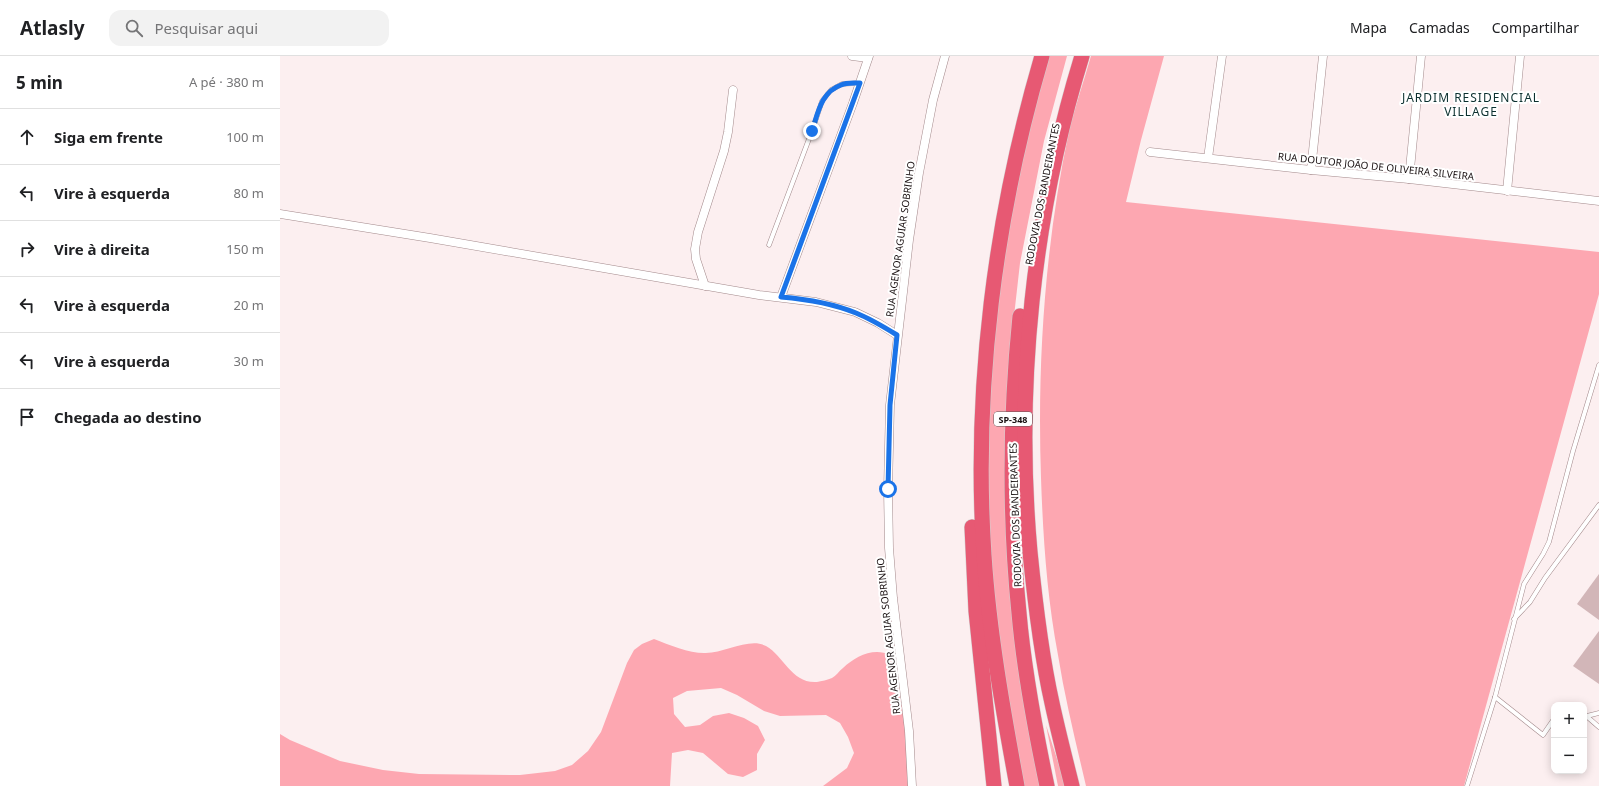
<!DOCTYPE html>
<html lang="pt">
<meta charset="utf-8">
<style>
body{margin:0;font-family:"Noto Sans",sans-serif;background:#f2f2f2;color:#202124}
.controls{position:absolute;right:12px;bottom:12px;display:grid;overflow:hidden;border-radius:8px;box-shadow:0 2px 10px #0003}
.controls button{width:36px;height:36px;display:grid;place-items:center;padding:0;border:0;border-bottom:1px solid #e0e0e0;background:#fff;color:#202124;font:20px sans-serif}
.stop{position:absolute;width:12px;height:12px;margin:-9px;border:3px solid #1a73e8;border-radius:50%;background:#fff}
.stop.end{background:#1a73e8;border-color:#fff;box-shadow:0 1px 4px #0008}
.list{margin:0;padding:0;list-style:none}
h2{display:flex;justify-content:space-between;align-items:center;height:52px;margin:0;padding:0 16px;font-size:17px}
h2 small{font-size:13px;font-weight:400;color:#757577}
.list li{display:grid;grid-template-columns:26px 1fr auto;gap:12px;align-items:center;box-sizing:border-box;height:56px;padding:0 16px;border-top:1px solid #e0e0e0}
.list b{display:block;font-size:15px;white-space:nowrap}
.list em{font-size:13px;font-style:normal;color:#757577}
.icon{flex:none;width:22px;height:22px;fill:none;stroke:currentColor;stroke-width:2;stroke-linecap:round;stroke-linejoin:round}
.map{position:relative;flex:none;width:1319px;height:730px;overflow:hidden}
header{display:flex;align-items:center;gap:24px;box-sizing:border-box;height:56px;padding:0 20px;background:#fff;border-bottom:1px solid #e0e0e0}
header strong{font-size:19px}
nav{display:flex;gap:22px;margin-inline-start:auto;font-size:14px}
.search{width:280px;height:36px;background:#f2f2f2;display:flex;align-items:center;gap:10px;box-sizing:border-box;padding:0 14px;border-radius:12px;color:#757577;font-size:15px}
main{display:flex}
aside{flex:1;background:#fff}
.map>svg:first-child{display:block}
</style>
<header>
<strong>Atlasly</strong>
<div class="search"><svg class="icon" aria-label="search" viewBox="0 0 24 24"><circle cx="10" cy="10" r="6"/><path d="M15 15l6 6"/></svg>Pesquisar aqui</div>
<nav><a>Mapa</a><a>Camadas</a><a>Compartilhar</a></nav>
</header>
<main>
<aside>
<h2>5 min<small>A pé · 380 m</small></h2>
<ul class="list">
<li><svg class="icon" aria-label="ahead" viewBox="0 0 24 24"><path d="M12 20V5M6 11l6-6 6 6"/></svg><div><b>Siga em frente</b></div><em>100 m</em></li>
<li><svg class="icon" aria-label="left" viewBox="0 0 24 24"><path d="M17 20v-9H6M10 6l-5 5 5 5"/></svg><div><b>Vire à esquerda</b></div><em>80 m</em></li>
<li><svg class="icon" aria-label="right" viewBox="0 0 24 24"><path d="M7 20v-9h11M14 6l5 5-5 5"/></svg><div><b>Vire à direita</b></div><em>150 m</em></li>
<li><svg class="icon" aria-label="left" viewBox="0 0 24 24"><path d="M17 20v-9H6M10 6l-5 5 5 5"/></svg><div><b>Vire à esquerda</b></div><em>20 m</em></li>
<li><svg class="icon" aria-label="left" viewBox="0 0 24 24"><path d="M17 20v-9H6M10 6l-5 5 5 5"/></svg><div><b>Vire à esquerda</b></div><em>30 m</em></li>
<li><svg class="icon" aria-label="arrive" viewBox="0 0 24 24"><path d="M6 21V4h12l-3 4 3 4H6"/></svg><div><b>Chegada ao destino</b></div></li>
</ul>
</aside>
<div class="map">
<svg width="1319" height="730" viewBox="0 0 1319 730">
<rect width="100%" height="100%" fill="#fceff0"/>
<!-- green -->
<g fill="#fda7b1">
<path d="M767,0h20l-23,85 -24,122 -7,62 -7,108 35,353h-20l-10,-58 -22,-172 -2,-123 7,-110 19,-121z"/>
<path d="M811,0h73l-23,84 -15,62 473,50v42l-135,492h-378c-10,-43 -21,-87 -28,-131 -11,-58 -15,-118 -17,-177 -4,-116 4,-233 28,-347 6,-25 15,-50 22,-75z"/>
<path d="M374,583c15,6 35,14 50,14 20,1 45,-16 62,-7 18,10 26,38 51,36 4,-1 11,-2 15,-4 4,-2 7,-7 11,-10 12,-11 30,-21 47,-13l16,69 6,62h-89l24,-18 7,-15 -6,-16 -8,-14 -14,-8 -46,1 -16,-5 -27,-16 -16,-7 -34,3 -14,7 1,16 11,13 15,-2 13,-9 16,-3 15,5 14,8 7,14 -8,14v16l-14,7 -15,-3 -25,-21 -15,-3 -16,3 -2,33h-390v-52l10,6 50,21 43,9 36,4 101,1 35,-4 17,-6 16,-14 13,-19 26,-69 7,-13 8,-6z"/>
<path d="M766,669l15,46 4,15h-7z"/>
</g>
<!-- building -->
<g fill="#d2b6b8">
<path d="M1319,518v46l-22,-16z"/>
<path d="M1319,575v53l-26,-18z"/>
</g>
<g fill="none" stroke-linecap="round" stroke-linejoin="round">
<!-- lane casing -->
<g stroke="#a3898b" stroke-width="5">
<g id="lane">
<path d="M489,189l43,-114 10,-30 9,-11 11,-6 18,-1"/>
<path d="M1234,563l16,-17 15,-24 54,-73"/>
<path d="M1215,641l48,38 11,-16"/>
<path d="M1286,649h6"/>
<path d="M1304,658l15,13"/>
<path d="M1307,660l12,-3"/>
<path d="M1187,730l28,-89 29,-113 19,-30 6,-12 24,-91 26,-86"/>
</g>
</g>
<!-- street casing -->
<g stroke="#a3898b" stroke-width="9">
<g id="street">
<path d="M572,0l16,2"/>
<path d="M870,96l161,18 98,9 190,22"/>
<path d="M928,102l14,-102"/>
<path d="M1031,114l12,-114"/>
<path d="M1129,123l12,-123"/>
<path d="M1227,135l13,-135"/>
<path d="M0,158l150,24 329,57 57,7 39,10 23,11 19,12"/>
<path d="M425,230l-9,-27 -1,-10 3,-17 26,-81 4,-19 5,-42"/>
<path d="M501,241l72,-194 16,-47"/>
<path d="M632,730l-3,-55 -16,-133 -4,-50 -1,-59 2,-84 19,-165 10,-67 14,-73 12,-44"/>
</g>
</g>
<!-- highway casing -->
<g stroke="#d1cfcf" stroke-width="16">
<g id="highway">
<path d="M740,260c-10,99 -11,198 -1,297 5,58 16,116 28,173"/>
<path d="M692,471l4,84 18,175"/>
<path d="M737,730c-14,-76 -28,-154 -33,-231 -11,-167 11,-339 58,-499"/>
<path d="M792,730c-7,-28 -14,-55 -20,-83 -11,-49 -17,-101 -22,-151 -15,-166 3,-337 52,-496"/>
</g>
</g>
<!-- lane -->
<use href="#lane" stroke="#fff" stroke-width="4"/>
<!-- street -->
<use href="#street" stroke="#fff" stroke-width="8"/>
<!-- highway -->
<use href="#highway" stroke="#e75973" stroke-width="15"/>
</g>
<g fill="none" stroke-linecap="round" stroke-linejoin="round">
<!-- route -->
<path stroke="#1a73e8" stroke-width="5" d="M532,75c6,-18 9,-39 29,-46 6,-3 13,-2 19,-2l-79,214c24,2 53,7 75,16 15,6 28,14 41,22l-7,70 -2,84"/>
</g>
<g text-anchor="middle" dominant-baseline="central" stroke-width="4" stroke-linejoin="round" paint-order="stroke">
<!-- shield labels -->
<rect fill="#fff" stroke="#5e5858" stroke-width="1" x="714" y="356" width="38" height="14" rx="3"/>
<g font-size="9" font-weight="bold" fill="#191011">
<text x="733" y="363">SP-348</text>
</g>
<!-- street labels -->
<g font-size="10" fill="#191011" stroke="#fff">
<text transform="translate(1096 110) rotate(6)">RUA DOUTOR JOÃO DE OLIVEIRA SILVEIRA</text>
<text transform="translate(762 138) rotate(-79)">RODOVIA DOS BANDEIRANTES</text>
<text transform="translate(620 183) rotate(-82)">RUA AGENOR AGUIAR SOBRINHO</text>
<text transform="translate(735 459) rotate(-92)">RODOVIA DOS BANDEIRANTES</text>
<text transform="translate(608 580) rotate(-96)">RUA AGENOR AGUIAR SOBRINHO</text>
</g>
<!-- quarter labels -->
<g font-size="12" letter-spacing="1" fill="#0c302f" stroke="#fff">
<text x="1191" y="41">JARDIM RESIDENCIAL<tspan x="1191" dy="14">VILLAGE</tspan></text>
</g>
</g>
</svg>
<div class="controls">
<button>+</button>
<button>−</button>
</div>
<div class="stop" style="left:608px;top:433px"></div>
<div class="stop end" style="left:532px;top:75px"></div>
</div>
</main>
